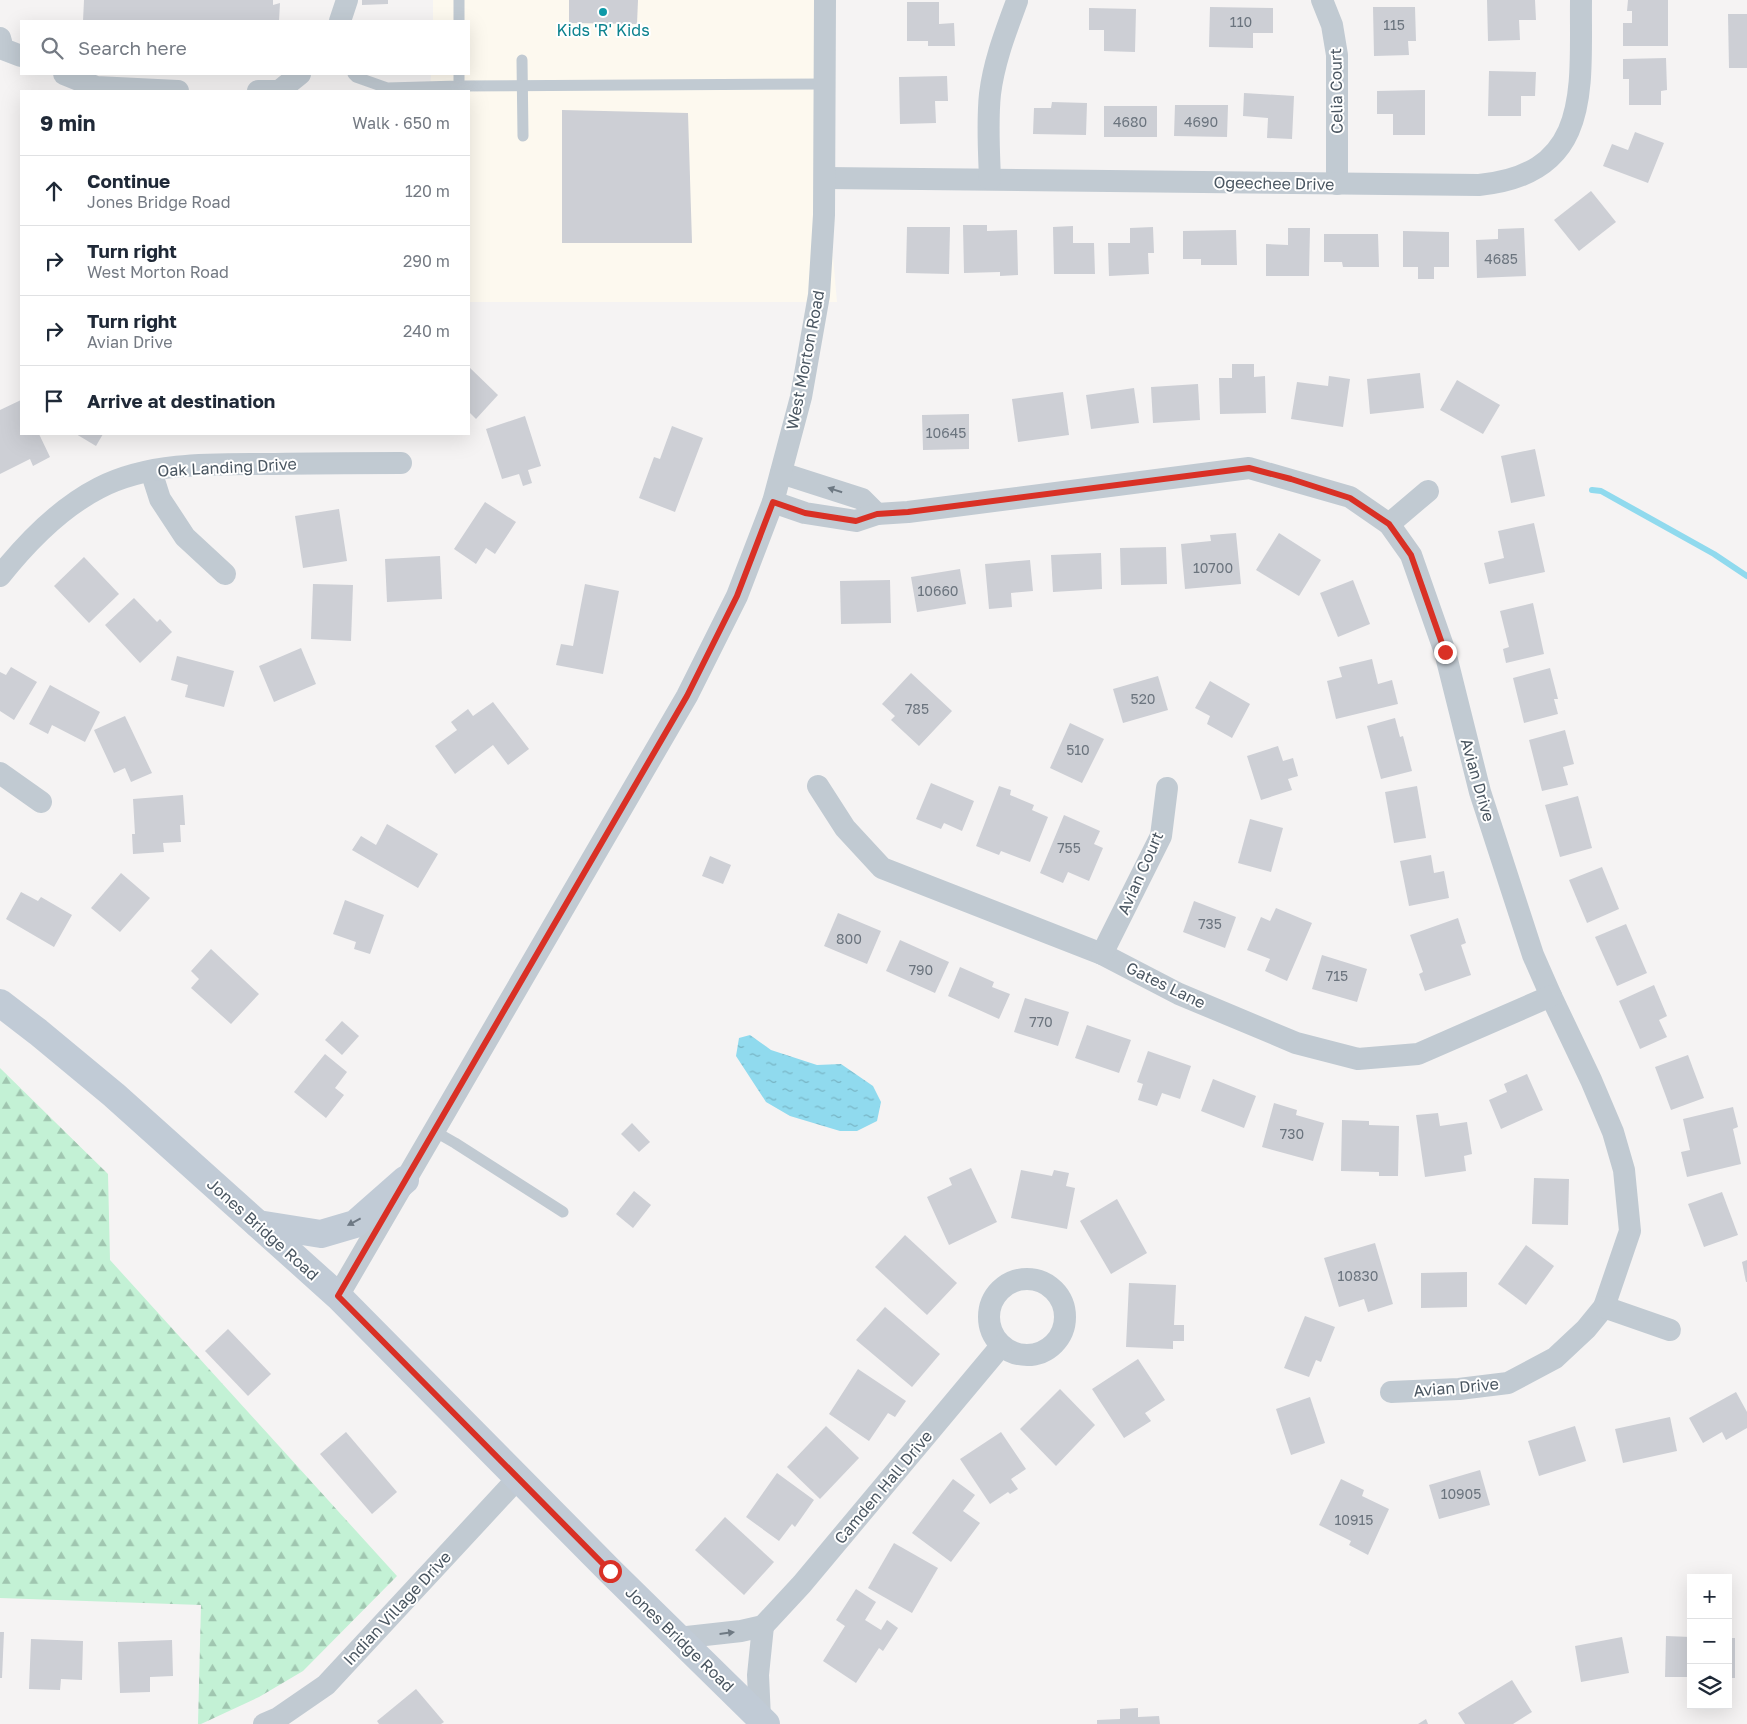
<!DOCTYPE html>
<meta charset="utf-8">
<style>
body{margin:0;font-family:"Golos Text",sans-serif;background:#f2f2f3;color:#1f2937}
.controls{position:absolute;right:15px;bottom:15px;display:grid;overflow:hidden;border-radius:0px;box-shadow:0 5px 20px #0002}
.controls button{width:45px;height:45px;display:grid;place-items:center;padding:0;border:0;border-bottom:1px solid #e0e1e3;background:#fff;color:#1f2937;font:25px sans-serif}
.stop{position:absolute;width:15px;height:15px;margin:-11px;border:4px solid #d93025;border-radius:50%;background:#fff}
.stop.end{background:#d93025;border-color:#fff;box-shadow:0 1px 5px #0008}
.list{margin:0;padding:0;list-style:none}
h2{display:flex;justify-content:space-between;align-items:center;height:65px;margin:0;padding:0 20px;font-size:21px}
h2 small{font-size:16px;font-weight:400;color:#747a83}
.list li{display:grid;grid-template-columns:32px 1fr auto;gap:15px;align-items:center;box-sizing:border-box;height:70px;padding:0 20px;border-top:1px solid #e0e1e3}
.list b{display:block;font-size:19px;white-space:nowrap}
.list p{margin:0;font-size:16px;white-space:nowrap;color:#747a83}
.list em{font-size:16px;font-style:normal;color:#747a83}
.icon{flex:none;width:28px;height:28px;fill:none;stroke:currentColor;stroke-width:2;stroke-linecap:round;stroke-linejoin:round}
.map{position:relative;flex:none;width:1747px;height:1724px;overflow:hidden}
.search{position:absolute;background:#fff;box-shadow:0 5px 20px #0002;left:20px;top:20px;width:450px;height:55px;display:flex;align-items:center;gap:12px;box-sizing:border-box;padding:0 18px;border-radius:0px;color:#747a83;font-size:19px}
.panel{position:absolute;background:#fff;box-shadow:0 5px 20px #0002;left:20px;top:90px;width:450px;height:345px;border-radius:0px}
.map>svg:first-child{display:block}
</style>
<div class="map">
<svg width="1747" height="1724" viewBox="0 0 1747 1724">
<defs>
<pattern id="forest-firs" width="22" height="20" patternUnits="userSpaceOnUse" patternTransform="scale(1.25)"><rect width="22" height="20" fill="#c3f1d5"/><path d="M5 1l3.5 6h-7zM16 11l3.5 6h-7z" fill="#a0c6b0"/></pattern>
<pattern id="water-ripples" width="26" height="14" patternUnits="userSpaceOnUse" patternTransform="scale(1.25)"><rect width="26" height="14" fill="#90daee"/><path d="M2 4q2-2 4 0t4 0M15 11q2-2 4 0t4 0" fill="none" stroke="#78b4c4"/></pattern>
</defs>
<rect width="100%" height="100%" fill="#f5f3f3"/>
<!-- commercial -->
<path fill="#fdf9ef" d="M433,0h390l4,189 10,113h-368v-211h-39l1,-17h38v-53h-36z"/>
<!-- forest -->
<path fill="url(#forest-firs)" d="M0,1068l108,106 2,86 287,316 -94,95 -44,26 -58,27h-3l3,-119 -201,-7z"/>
<!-- water -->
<path fill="url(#water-ripples)" d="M750,1035l21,15 46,15 24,-1 32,22 8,16 -4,19 -20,10h-17l-50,-15 -24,-14 -30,-46 3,-18z"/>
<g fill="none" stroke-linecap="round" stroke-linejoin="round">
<!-- stream -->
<path stroke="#90daee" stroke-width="6" d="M1592,490l9,1 113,63 33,22"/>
</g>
<!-- building -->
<g fill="#cdcfd5">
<path d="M84,0h189v5l7,-2 -1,18h-196z"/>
<path d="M362,0h26v4l-26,1z"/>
<path d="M569,0h69l-1,24 -68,-1z"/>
<path d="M1487,0h48l1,20h-17l1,20 -32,1z"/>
<path d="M1628,0h40v46h-45v-23h9v-12h-5z"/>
<path d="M907,2h32v22l15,-1 1,23h-27v-5h-21z"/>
<path d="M1210,7l63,1v25h-20v15l-44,-1z"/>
<path d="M1373,7h42l1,34h-8l1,14 -35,1z"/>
<path d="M1089,8l47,1 -1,43 -31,-1v-21h-15z"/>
<path d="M1728,14h19v54h-18z"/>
<path d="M1666,58l1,32 -6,1v14h-32v-26h-6v-20z"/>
<path d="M1489,71l47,1 -1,24h-14v20h-33z"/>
<path d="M947,76l1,25h-13l1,22 -36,1 -1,-47z"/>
<path d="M1425,90v45h-32v-21h-16v-23z"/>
<path d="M1244,93l50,3 -2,43 -25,-1 1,-20 -25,-2z"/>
<path d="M1052,102l35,1 -1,32 -53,-1 1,-26h17z"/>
<path d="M1175,105h53l-1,32 -53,-1z"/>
<rect x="1104" y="106" width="53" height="31"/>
<path d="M562,110l126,3 4,130h-130z"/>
<path d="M1635,132l29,11 -16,40 -45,-17 9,-22 16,6z"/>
<path d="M1591,191l25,31 -37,29 -25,-31z"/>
<path d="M963,225h24v6l30,-1 1,45 -18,1v-4l-36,1z"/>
<path d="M1073,226v17h21l1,31h-41l-1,-47z"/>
<path d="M907,227h43l-1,47 -43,-1z"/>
<path d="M1153,227l1,26h-6l1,21 -40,2 -1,-33h22v-15z"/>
<path d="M1288,228h22l-1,48h-43v-32l22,1z"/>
<path d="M1524,228l2,48 -49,2 -1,-38 22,-1v-10z"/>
<path d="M1236,230l1,35h-36v-6h-18v-28z"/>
<path d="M1403,231l46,1v35h-15v12h-16v-12h-15z"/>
<path d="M1324,234h54l1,33h-36l-1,-5h-18z"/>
<path d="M1232,364h22v13l11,-1 1,37 -46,1 -1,-36h13z"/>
<path d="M469,367l29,28 -22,24 -7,-7z"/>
<path d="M1420,373l4,35 -54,6 -3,-35z"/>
<path d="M1329,376l21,3 -7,48 -52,-8 6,-37 31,4z"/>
<path d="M1457,380l43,25 -17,29 -43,-24z"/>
<path d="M1198,384l2,36 -47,3 -2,-36z"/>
<path d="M1134,388l5,35 -48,6 -5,-34z"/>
<path d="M1063,392l6,43 -51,7 -6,-43z"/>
<path d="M21,400v34h18l11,23 -17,9 -3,-7 -30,15v-64z"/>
<path d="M969,414v35l-46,1 -1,-35z"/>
<path d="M525,416l16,50 -13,4 4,13 -9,3 -4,-12 -17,5 -16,-50z"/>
<path d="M672,426l31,12 -28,74 -36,-14 15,-41 6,2z"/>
<path d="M76,434h27l-7,12z"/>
<path d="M1535,449l10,47 -34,7 -10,-47z"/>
<path d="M485,502l31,20 -21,32 -9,-6 -10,16 -22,-15z"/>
<path d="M339,509l8,52 -44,7 -8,-52z"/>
<path d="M1534,523l11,49 -56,12 -5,-21 20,-5 -6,-27z"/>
<path d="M1236,533l5,51 -56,5 -4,-45 30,-3 -1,-6z"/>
<path d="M1279,533l42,27 -22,36 -43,-26z"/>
<path d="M1166,547l1,37 -46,1 -1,-37z"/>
<path d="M1101,553l1,36 -49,3 -2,-37z"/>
<path d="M440,556l2,43 -55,3 -2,-43z"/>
<path d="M84,557l35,37 -30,29 -35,-37z"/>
<path d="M1030,560l3,31 -22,2 1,14 -23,2 -4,-45z"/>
<path d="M960,569l6,35 -49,8 -6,-35z"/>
<path d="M890,580l1,43 -50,1 -1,-43z"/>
<path d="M1353,580l17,44 -32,13 -18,-44z"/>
<path d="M313,584l40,1 -2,56 -40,-2z"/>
<path d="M585,584l34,7 -16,83 -47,-9 5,-21 12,2z"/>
<path d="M134,598l23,24 3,-3 12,13 -32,31 -35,-38z"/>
<path d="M1533,603l11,51 -38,9 -3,-14 6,-2 -9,-36z"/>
<path d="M301,648l15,36 -42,18 -15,-36z"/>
<path d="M177,656l57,15 -10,36 -39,-10 3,-12 -17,-5z"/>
<path d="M1372,659l6,25 14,-4 6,24 -62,15 -9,-38 15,-4 -3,-10z"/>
<path d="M11,667l26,15 -23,38 -14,-9v-39l6,3z"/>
<path d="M1550,668l8,31h-4l4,15 -34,9 -11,-45z"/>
<path d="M911,673l41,38 -33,35 -28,-26 4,-4 -13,-12z"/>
<path d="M1158,676l10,34 -45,13 -10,-34z"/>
<path d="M1210,681l40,23 -18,34 -25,-14 3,-8 -15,-8z"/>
<path d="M50,685l50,27 -15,30 -33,-17 -4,9 -19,-10z"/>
<path d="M493,702l36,47 -21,16 -15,-20 -38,29 -20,-28 22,-16 -6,-8 17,-13 5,7z"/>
<path d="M125,716l27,57 -21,9 -6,-14 -11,5 -20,-43z"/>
<path d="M1395,718l5,19 3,-1 9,35 -31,8 -14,-53z"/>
<path d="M1070,723l34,16 -22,44 -32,-15z"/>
<path d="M1565,730l9,34 -11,3 5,18 -26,6 -13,-51z"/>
<path d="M1278,746l5,15 10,-3 5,18 -10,3 4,11 -31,10 -14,-44z"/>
<path d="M931,783l43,18 -12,30 -18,-8 -3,6 -25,-10z"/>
<path d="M999,786l12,4 -1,5 24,10 -2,5 16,7 -18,45 -29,-11 -2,4 -23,-9z"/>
<path d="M1417,786l9,52 -32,5 -9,-51z"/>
<path d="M183,795l2,30h-5l1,17 -18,1 1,9 -31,2 -1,-20h3l-2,-35z"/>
<path d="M1578,796l14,52 -32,9 -15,-52z"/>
<path d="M1064,815l36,16 -6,13 9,4 -14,33 -21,-9 -5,11 -23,-10z"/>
<path d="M1250,819l33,9 -12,44 -33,-9z"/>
<path d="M387,824l51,30 -20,34 -66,-38 9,-14 15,9z"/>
<path d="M1431,855l3,18 10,-2 5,27 -40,8 -9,-45z"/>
<path d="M710,856l21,9 -8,19 -21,-8z"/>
<path d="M1602,867l17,42 -32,14 -18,-43z"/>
<path d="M121,873l29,25 -30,34 -29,-24z"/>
<path d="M21,892l17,9 3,-4 31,18 -18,32 -48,-28z"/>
<path d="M345,900l39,15 -14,39 -16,-5 2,-7 -23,-8z"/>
<path d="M1194,901l42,16 -11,31 -42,-16z"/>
<path d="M1276,908l36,15 -25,58 -22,-10 5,-12 -23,-9 14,-33 9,4z"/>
<path d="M838,913l43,18 -14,33 -43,-18z"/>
<path d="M1458,918l8,25 -5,2 10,30 -46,16 -6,-17 4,-2 -13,-37z"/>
<path d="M1626,924l21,49 -30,13 -22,-49z"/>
<path d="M900,940l49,22 -14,31 -49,-22z"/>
<path d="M211,949l48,45 -28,30 -40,-36 8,-9 -8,-8z"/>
<path d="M1322,955l45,14 -10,33 -45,-13z"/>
<path d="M960,967l34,15 -2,5 18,7 -11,25 -51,-23z"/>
<path d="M1654,985l13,31 -8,4 8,17 -27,12 -21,-48z"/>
<path d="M1025,998l44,14 -11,34 -44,-14z"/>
<path d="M342,1021l17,15 -17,19 -17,-15z"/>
<path d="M1087,1025l44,15 -12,33 -44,-15z"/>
<path d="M1148,1051l43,15 -11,33 -18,-6 -5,13 -19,-6 5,-16 -6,-2z"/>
<path d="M325,1054l22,18 -12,16 9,7 -18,23 -32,-26z"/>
<path d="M1688,1055l16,43 -33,12 -16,-43z"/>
<path d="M1527,1074l16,36 -42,19 -12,-29 18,-8 -3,-8z"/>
<path d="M1213,1079l43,17 -12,32 -43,-17z"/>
<path d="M1274,1103l23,7 -1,5 28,8 -11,38 -51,-14z"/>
<path d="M1733,1107l5,20 -5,2 8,35 -54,13 -6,-25 9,-2 -7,-31z"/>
<path d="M1438,1113l2,13 27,-4 5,32 -8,2 2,15 -41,6 -9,-62z"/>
<path d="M1342,1120l27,1v4l30,1 -1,50h-19v-4l-38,-1z"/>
<path d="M632,1123l18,19 -11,10 -18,-18z"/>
<path d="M971,1168l26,54 -48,23 -22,-48 25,-12 -3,-7z"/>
<path d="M1021,1170l31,6 2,-6 15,3 -3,13 9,2 -8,41 -56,-11z"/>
<path d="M1534,1178l35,1 -1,46 -36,-1z"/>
<path d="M634,1191l17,14 -18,23 -17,-14z"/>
<path d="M1722,1192l16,43 -34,12 -16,-43z"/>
<path d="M1117,1199l30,54 -36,21 -31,-53z"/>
<path d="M905,1235l52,48 -30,32 -52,-48z"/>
<path d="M1375,1243l18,61 -25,8 -4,-13 -25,8 -15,-49z"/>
<path d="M1526,1245l28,21 -28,39 -28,-21z"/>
<path d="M1747,1260v22h-1l-4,-20z"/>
<path d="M1467,1272v35l-46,1v-35z"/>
<path d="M1129,1283l47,2 -2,40h10v16h-11v8l-47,-2z"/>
<path d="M885,1307l55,47 -28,33 -56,-47z"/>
<path d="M1305,1316l30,11 -14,35 -5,-2 -7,17 -25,-9z"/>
<path d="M228,1329l43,45 -23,22 -43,-45z"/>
<path d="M1138,1359l27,41 -20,13 6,8 -27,17 -32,-49z"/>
<path d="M858,1369l48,32 -11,16 -7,-4 -19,28 -40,-27z"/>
<path d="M1060,1389l35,36 -39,41 -36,-37z"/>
<path d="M1736,1392l11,20v16l-21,12 -4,-8 -19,11 -14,-25z"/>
<path d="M1310,1397l15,46 -34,12 -15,-46z"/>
<path d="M1670,1417l7,34 -54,12 -8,-34z"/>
<path d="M826,1426l33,32 -39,41 -33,-32z"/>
<path d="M1575,1426l11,35 -47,15 -11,-35z"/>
<path d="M346,1432l51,60 -25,22 -52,-60z"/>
<path d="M1001,1432l25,37 -15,10 7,10 -8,5 -2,-2 -18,12 -30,-45z"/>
<path d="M1480,1470l10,35 -51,14 -10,-34z"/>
<path d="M777,1473l37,27 -19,27 -3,-3 -13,17 -33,-24z"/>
<path d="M953,1479l22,16 -12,16 17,12 -29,39 -39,-29z"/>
<path d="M1341,1479l23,11 -2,6 27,13 -21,46 -19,-10 2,-4 -32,-16z"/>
<path d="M725,1517l49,45 -30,33 -49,-45z"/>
<path d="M894,1543l44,25 -26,45 -44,-25z"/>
<path d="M856,1589l20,13 -11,18 16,10 6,-10 11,8 -15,23 -4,-3 -23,35 -33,-22 22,-35 -9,-6z"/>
<path d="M0,1632h4l-2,46h-2z"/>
<path d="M1666,1636l25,1v40h-26z"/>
<path d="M1622,1637l7,36 -48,9 -6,-36z"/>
<rect x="1728" y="1638" width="7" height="40"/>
<path d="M31,1639l52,2 -1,39 -21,-1 -1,11 -31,-1z"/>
<path d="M172,1640l1,36 -23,1v15l-30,1 -2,-51z"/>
<path d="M1512,1680l20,32 -19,12h-48l-7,-11z"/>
<path d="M416,1689l28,33 -3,2h-62l-2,-3z"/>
<path d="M1138,1708v9l21,-1 1,8h-63v-4l23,-1v-10z"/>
<path d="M1426,1719l2,5h-10z"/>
</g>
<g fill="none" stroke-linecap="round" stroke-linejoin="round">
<!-- service -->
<g stroke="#c1cad2" stroke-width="11">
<path d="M459,21v-21"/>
<path d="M522,60l1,76"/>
<path d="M353,74l3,3 31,11 72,-2v-12"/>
<path d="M459,86l366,-2"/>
<path d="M434,1131l21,12 108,69"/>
</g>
<!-- minor -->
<g stroke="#c1cad2" stroke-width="22">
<path d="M1322,0l10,25 5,30v129"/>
<path d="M340,21l7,-21"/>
<path d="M0,38l3,11 18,7"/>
<path d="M64,74l32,13 82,4"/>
<path d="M258,91h21l21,-17"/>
<path d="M825,178l654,7c114,-11 101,-98 102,-185"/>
<path d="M990,179c-1,-28 -3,-57 0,-85 4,-33 16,-63 27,-93"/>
<path d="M151,471l9,28 25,38 40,37"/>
<path d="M781,473l81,26 15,15"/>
<path d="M773,502l32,11 51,8 21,-7 31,-2 341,-44 101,29 39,27 22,31 34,97 35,140 53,163 18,41 40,84 22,52 11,38 6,61 -26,76 -18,22 -31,29 -47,25 -49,6 -68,3"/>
<path d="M1389,524l39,-33"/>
<path d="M0,576c27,-34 60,-68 99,-88 52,-27 119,-24 176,-24 42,-1 84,-1 126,-1"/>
<path d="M0,773l41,29"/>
<path d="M818,786l27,42 37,40 220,86 77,40 117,49 62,16 60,-5 133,-58"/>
<path d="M1102,954l59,-118 6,-48"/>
<circle cx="1027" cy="1317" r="38"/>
<path d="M338,1296l349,-600 50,-100 36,-94 28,-105 18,-102 5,-80 1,-215"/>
<path d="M1604,1307l66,23"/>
<path d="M763,1626l39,-42 199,-238"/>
<path d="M678,1638l63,-7 22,-5 -5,49 2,43"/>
<path d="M264,1724l14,-6 48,-33 193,-208"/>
</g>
<!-- secondary -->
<g stroke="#c1cbd6" stroke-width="28">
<path d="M0,1003l38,29 76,63 224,201 272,275 156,153"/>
<path d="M258,1224l63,10 34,-10 50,-44"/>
</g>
</g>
<!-- one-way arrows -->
<defs><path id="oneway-solid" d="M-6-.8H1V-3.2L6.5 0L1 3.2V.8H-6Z" transform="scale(1.25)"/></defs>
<g fill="#6e7983">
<use href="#oneway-solid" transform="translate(835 490) rotate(-162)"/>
<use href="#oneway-solid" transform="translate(727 1633) rotate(-7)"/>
</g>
<use fill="#6e7984" href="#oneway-solid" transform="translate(354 1222) rotate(152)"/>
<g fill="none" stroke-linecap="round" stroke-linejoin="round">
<!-- route -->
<path stroke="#d93025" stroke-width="6" d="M610,1571l-272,-275 349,-600 50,-100 36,-94 32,11 51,8 21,-7 31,-2 341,-44 42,11 59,19 39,26 22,31 34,97"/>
</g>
<!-- markers -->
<circle fill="#0f9aa8" stroke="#fff" stroke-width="2" cx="603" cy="12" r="5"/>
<g text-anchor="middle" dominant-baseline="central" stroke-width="4" stroke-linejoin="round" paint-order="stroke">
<!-- number labels -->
<g font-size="14" fill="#6b747e">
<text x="1241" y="21">110</text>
<text x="1394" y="24">115</text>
<text x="1130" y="121">4680</text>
<text x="1201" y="121">4690</text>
<text x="1501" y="258">4685</text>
<text x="946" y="432">10645</text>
<text x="1213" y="567">10700</text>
<text x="938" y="590">10660</text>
<text x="1143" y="698">520</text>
<text x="917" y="708">785</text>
<text x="1078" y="749">510</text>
<text x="1069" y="847">755</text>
<text x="1210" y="923">735</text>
<text x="849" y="938">800</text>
<text x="921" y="969">790</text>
<text x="1337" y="975">715</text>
<text x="1041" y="1021">770</text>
<text x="1292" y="1133">730</text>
<text x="1358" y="1275">10830</text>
<text x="1461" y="1493">10905</text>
<text x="1354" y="1519">10915</text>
</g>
<!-- culture labels -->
<g font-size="16" fill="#0d838f" stroke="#fff">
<text x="603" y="30">Kids 'R' Kids</text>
</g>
<!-- street labels -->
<g font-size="16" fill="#4a5661" stroke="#fff">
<text transform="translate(1336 91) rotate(-91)">Celia Court</text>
<text transform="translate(1274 183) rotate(1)">Ogeechee Drive</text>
<text transform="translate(805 360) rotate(-79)">West Morton Road</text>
<text transform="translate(227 467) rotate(-3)">Oak Landing Drive</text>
<text transform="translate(1478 780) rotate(74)">Avian Drive</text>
<text transform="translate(1140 873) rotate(-66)">Avian Court</text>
<text transform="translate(1166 985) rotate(26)">Gates Lane</text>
<text transform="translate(263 1229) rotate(42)">Jones Bridge Road</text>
<text transform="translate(1456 1387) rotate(-5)">Avian Drive</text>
<text transform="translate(883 1487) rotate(-50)">Camden Hall Drive</text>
<text transform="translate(397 1608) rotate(-47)">Indian Village Drive</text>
<text transform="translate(680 1639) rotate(44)">Jones Bridge Road</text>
</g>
</g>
</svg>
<div class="controls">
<button>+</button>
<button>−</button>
<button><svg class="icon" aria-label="layers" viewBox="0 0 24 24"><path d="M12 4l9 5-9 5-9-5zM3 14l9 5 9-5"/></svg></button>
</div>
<div class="stop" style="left:610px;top:1571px"></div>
<div class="stop end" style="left:1445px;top:652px"></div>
<div class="search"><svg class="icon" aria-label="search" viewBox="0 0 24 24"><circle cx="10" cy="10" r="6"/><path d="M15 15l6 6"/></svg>Search here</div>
<section class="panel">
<h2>9 min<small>Walk · 650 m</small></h2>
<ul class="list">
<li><svg class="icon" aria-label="ahead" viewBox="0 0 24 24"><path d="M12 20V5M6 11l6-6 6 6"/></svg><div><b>Continue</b><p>Jones Bridge Road</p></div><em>120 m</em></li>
<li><svg class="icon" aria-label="right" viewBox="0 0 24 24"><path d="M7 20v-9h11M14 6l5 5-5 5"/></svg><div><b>Turn right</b><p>West Morton Road</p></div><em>290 m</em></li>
<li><svg class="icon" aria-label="right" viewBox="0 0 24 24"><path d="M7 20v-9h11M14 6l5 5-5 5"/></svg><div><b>Turn right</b><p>Avian Drive</p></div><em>240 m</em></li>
<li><svg class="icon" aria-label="arrive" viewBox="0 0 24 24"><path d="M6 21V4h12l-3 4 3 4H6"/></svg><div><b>Arrive at destination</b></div></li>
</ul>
</section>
</div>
